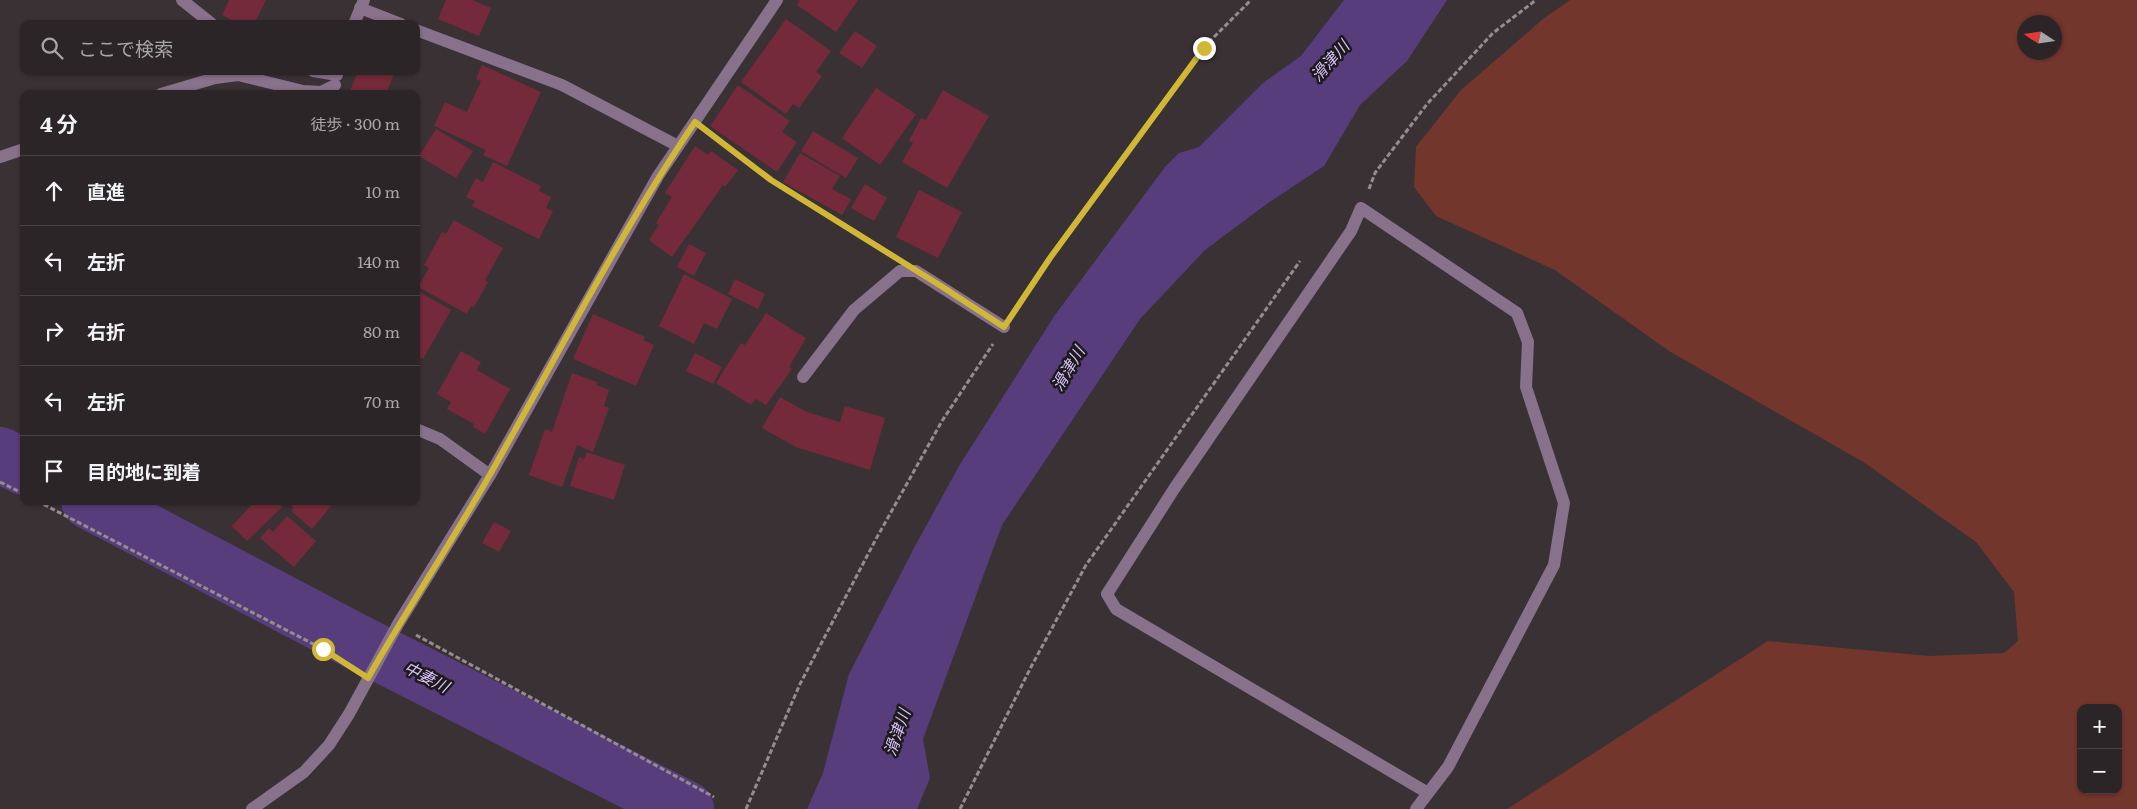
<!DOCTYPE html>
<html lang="ja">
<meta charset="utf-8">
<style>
body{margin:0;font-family:Literata,"Noto Sans JP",serif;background:#342d30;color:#f1f3f6}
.controls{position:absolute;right:15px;bottom:15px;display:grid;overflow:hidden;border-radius:10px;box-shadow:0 1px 4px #0004}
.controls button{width:45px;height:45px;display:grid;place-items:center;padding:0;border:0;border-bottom:1px solid #484245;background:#2c2528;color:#f1f3f6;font:25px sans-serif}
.compass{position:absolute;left:2017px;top:15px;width:45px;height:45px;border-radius:50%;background:#2c2528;box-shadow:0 1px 4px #0004;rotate:282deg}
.stop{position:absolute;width:15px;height:15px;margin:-11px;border:4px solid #d0b736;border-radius:50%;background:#fff}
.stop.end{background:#d0b736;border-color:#fff;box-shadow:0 1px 5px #0008}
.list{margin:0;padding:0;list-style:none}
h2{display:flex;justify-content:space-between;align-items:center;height:65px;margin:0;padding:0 20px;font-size:21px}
h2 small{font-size:16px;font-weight:400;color:#a6a5a8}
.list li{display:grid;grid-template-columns:32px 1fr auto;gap:15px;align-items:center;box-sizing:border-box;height:70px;padding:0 20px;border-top:1px solid #484245}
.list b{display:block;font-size:19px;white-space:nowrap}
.list em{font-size:16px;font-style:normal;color:#a6a5a8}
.icon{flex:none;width:28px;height:28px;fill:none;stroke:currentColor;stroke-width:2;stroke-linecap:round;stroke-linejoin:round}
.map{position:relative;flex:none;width:2137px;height:809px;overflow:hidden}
.search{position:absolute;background:#2c2528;box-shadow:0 1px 4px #0004;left:20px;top:20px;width:400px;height:55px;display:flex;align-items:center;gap:12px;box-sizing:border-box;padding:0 18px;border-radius:10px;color:#a6a5a8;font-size:19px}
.panel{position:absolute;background:#2c2528;box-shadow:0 1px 4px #0004;left:20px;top:90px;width:400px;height:415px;border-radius:10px}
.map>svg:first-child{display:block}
</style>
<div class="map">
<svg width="2137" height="809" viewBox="0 0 2137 809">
<rect width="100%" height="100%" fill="#3a3135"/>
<!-- green -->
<path fill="#72362c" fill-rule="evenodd" d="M1570,0h567v809h-630l261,-168 161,15 75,-3 14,-12 -4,-49 -38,-50 -111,-79 -196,-112 -114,-81 -119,-54 -22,-29 2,-40 45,-57 82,-71zM2024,22h30v30h-30zM2081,708h37v82h-37z"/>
<!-- water -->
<path fill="#583d7c" d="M1344,0h103l-40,61 -47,44 -36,61 -56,37 -63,47 -65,69 -138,206 -79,214 7,39 -13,31h-110l16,-36 26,-99 65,-126 45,-82 96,-151 110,-148 14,-14 20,-6 64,-64 38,-27z"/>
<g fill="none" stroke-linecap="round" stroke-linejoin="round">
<!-- river -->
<g stroke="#583d7c" stroke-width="56">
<path d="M0,455l24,12"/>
<path d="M89,501l264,139 333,169"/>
</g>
</g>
<!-- building -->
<g fill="#742a3b">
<path d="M229,0h37l-12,24h-15l-17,-9z"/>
<path d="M446,0h27l18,8 -12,28 -41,-17z"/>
<path d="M800,0h58l-22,32 -39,-27z"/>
<path d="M786,19l45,32 -15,21 6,4 -23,32 -6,-4 -7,10 -45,-32z"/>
<path d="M855,31l22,15 -15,22 -23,-15z"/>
<path d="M482,65l59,27 -34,74 -24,-11 3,-5 -52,-24 11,-24 22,10 14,-31 -5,-2z"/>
<path d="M358,71h37l-9,23h-37z"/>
<path d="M738,85l52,36 -8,11 15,10 -20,30 -67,-46z"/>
<path d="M876,88l40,26 -36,51 -38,-27z"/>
<path d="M943,90l46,26 -42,72 -45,-26 11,-19 -4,-2 12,-23 5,2z"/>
<path d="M436,129l37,22 -17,27 -37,-22z"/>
<path d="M813,131l45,27 -12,20 -45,-27z"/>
<path d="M695,146l13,9 3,-4 27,19 -13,17 -2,-2 -51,72 -23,-17 10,-15 -3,-2 16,-26 -7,-4z"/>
<path d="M800,153l40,23 -8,13 19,10 -9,16 -59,-33z"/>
<path d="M493,162l48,24 -2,5 12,6 -5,11 7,3 -14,28 -67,-33 3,-5 -9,-4 10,-19 7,4z"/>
<path d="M865,184l22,14 -13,23 -23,-13z"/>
<path d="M919,190l43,22 -24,46 -42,-21z"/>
<path d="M454,220l49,28 -18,32 3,2 -14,25 -3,-1 -4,8 -49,-27 11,-19 -5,-3 18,-33 4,2z"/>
<path d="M689,244l17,9 -12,23 -17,-9z"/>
<path d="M684,274l48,25 -15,30 -13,-6 -10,21 -35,-18z"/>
<path d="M735,279l30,15 -7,15 -30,-15z"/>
<path d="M416,290l35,20 -28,49 -7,-4z"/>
<path d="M766,313l40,25 -17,29 3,2 -26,36 -11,-6 -4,6 -35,-22 25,-40 4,2z"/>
<path d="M593,314l52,23 -2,3 11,5 -18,41 -63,-27z"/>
<path d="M461,351l20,11 -4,8 33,19 -25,45 -12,-7 1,-3 -27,-15 4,-7 -14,-8z"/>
<path d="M695,353l27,14 -9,17 -27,-13z"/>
<path d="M572,373l25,9 -1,3 13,5 -5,16 5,2 -16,44 -16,-7 -15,42 -33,-12 16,-46 7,3z"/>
<path d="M780,397l27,15 33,10 5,-16 40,12 -15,52 -74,-23 -34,-19z"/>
<path d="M587,452l38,13 -11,35 -44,-14 9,-29 5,2z"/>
<path d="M255,501h21l6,6 -35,34 -15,-15z"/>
<path d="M286,501h49l-23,28 -21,-18 3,-3z"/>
<path d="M287,516l29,25 -22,26 -34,-29 9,-10 4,4z"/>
<path d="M494,522l17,9 -12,21 -17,-9z"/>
</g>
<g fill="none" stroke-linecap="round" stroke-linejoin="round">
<!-- path -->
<g stroke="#948d90" stroke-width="3" stroke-dasharray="5 2.5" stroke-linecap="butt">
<path d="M711,134l60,46 117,73"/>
<path d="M1369,189l6,-16 52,-69 66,-71 43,-33"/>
<path d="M1016,310l34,-52 153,-210 48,-48"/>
<path d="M0,482l24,12"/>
<path d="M37,501l286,148 28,18"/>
<path d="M416,635l298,162"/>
<path d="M746,809l54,-125 76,-145 66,-118 51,-77"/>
<path d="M960,809l71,-142 55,-102 214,-304"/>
</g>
<!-- minor -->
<g stroke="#88718a" stroke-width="12">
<path d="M182,0l30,24"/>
<path d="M360,8l41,16"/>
<path d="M354,24l10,-24"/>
<path d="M416,30l146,55 116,61"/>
<path d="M313,71l24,4"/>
<path d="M161,94l54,-16 23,-3 65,16 18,1 14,-7"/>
<path d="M0,157l24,-8"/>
<path d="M803,377l51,-67 46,-39h16l88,56"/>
<path d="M416,429l24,10 50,36"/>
<path d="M252,809l52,-37 25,-27 20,-31 49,-90 92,-149 168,-299 119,-176"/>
<path d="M1416,809l32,-42 106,-202 10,-62 -38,-116 2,-45 -11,-29 -156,-105 -10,23 -177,258 -67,105 9,15 312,184"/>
</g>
</g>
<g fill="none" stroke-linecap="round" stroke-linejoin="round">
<!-- route -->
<path stroke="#d0b736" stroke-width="6" d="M323,649l45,29c41,-72 87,-141 128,-214 65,-115 125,-233 199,-342l76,58 170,106 63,41 46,-69 154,-210"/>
</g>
<g text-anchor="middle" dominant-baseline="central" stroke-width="5" stroke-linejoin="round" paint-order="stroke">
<!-- water labels -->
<g font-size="16" font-style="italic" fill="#d7c2fb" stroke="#1e1a1c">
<text transform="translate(1329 60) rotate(-48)">滑津川</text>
<text transform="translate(1067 368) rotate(-59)">滑津川</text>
<text transform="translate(427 676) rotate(27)">中妻川</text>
<text transform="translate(896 732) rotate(-71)">滑津川</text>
</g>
</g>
</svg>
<div class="controls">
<button>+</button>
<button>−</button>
</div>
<svg class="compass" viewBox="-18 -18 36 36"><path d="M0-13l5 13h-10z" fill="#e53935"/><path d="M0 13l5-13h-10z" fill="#a6a5a8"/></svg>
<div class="stop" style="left:323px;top:649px"></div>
<div class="stop end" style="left:1204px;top:48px"></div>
<div class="search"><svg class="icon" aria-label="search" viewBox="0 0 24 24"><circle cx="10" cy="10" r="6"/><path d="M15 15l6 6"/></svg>ここで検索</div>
<section class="panel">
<h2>4 分<small>徒歩 · 300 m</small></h2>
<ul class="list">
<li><svg class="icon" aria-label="ahead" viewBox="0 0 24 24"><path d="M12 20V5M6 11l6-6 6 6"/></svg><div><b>直進</b></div><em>10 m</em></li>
<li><svg class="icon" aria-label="left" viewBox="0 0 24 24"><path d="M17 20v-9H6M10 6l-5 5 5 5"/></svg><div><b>左折</b></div><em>140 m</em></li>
<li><svg class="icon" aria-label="right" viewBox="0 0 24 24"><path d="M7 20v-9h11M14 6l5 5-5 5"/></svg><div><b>右折</b></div><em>80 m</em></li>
<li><svg class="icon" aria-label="left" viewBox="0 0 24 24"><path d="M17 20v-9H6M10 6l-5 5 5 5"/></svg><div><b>左折</b></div><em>70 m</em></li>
<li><svg class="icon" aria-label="arrive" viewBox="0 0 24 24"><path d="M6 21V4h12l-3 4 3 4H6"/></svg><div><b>目的地に到着</b></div></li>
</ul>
</section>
</div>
